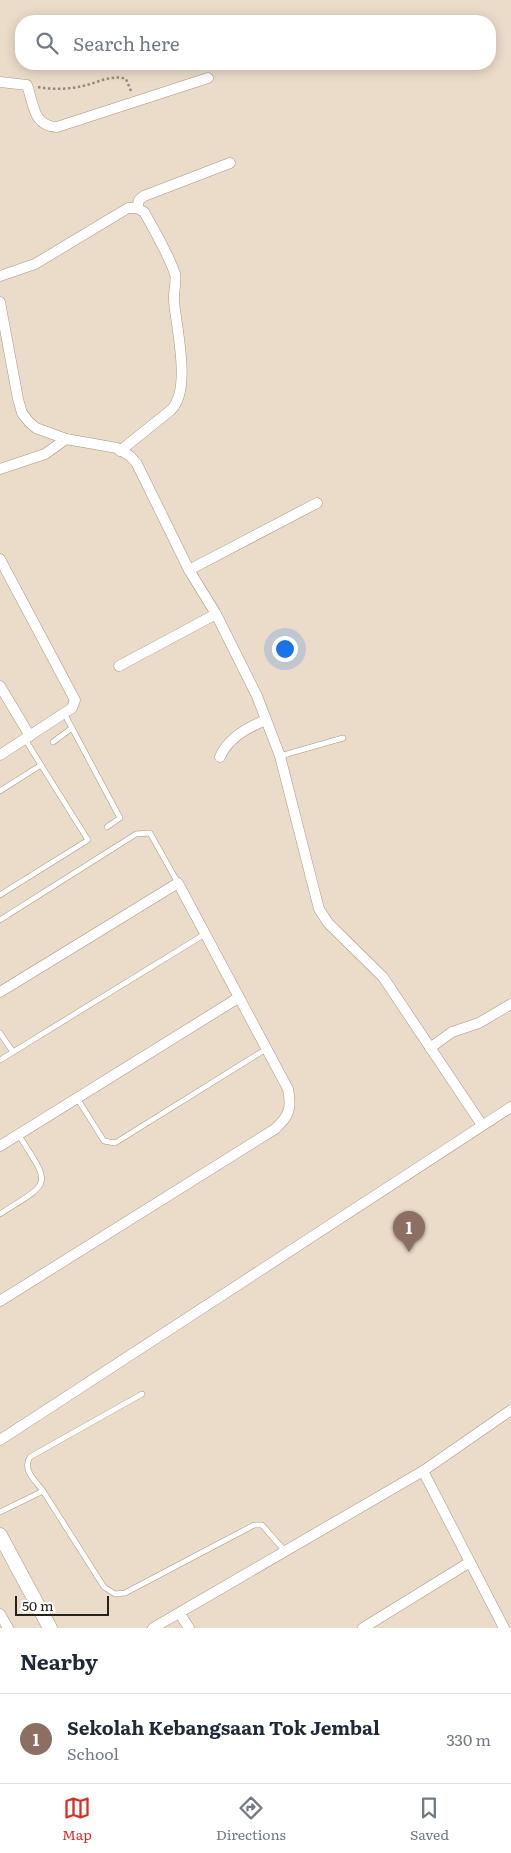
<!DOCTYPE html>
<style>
body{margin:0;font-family:Literata,serif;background:#f2f2f3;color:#1f2937}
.scale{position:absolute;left:15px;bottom:12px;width:94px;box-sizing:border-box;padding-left:5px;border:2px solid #262119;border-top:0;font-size:14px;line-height:18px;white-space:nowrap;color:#262119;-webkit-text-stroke:4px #fff;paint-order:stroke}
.you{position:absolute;left:284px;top:648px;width:18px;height:18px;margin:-12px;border:4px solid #fff;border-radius:50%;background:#1a73e8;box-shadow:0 0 0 8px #1a73e833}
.badge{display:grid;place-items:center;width:32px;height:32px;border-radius:50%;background:#d93025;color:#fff;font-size:16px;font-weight:700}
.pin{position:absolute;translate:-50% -41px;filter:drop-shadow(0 1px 2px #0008)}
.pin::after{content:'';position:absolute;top:26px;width:18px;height:15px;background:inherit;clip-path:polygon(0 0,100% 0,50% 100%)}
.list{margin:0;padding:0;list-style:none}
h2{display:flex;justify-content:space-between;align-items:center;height:65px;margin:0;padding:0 20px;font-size:21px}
h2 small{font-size:16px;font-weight:400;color:#747a83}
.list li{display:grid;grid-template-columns:32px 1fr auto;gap:15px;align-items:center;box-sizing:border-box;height:90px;padding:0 20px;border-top:1px solid #e0e1e3}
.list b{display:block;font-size:19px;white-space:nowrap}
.list p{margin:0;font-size:16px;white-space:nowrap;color:#747a83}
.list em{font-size:16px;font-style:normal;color:#747a83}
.icon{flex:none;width:28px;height:28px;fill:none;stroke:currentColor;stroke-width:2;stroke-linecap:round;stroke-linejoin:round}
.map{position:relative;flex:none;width:511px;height:1628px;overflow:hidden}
.search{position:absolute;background:#fff;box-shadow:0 2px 12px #0003;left:15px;right:15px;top:15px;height:55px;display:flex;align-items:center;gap:12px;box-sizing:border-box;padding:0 18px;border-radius:20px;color:#747a83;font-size:19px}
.sheet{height:155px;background:#fff}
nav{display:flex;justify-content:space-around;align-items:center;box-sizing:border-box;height:70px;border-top:1px solid #e0e1e3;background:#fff;font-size:14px;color:#747a83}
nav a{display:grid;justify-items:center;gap:2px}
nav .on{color:#d93025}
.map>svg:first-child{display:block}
</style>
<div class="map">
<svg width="511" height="1628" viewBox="0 0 511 1628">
<rect width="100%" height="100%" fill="#ebdcc9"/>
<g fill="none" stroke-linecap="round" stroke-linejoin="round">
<!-- lane casing -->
<g stroke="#a59784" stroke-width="6">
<g id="lane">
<path d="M64,713l56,105 -13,9"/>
<path d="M25,739l16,26"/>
<path d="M53,742l19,-14"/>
<path d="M280,756l63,-18"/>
<path d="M0,791l41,-26 47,75 -88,55"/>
<path d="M0,920l136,-86 14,-1 28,50"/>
<path d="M0,1033l13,19"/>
<path d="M0,1060l205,-126"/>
<path d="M77,1098l27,43 11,2 151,-94"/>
<path d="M0,1214c52,-33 52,-27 18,-80"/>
<path d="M43,1491l61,96 11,7 10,-1 129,-68h8l23,26"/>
<path d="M0,1512l43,-21c-8,-11 -21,-21 -13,-34l112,-63"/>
</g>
</g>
<!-- street casing -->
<g stroke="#a59784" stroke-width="11">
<g id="street">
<path d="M0,82l27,3c7,20 6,41 30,42l151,-49"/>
<path d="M137,208l2,-8 5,-4 86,-33"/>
<path d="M0,276l35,-12 93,-56h9l7,4c11,19 24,41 31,62 2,8 -2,18 -1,27 2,26 18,89 -3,109l-51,41"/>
<path d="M0,302l18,97 4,14 7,9 7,6 30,11 51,9 13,8 7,8 52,106 27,44 41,82 23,60 39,153 9,14 55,54 99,148"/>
<path d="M0,469l45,-15 21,-15"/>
<path d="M0,559l75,141 -3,8 -72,47"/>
<path d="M189,570l128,-67"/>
<path d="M119,666l97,-52"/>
<path d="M0,686l30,50"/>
<path d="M220,757c8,-19 28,-30 46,-37"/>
<path d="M0,992l178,-109 110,206c4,20 1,27 -13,40l-275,172"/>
<path d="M430,1048l22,-16 27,-9 32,-19"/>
<path d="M0,1146l238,-148"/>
<path d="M0,1440l511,-333"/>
<path d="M423,1471l81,157"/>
<path d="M0,1614l8,14"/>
<path d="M180,1614l9,14"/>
<path d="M153,1628l270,-157 88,-61"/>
<path d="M363,1628l107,-66"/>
</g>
</g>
<!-- secondary casing -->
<g stroke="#a59784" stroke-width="15">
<path id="secondary" d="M0,1535l50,93"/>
</g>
<!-- path -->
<path stroke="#958a7c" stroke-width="2.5" stroke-dasharray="2.5 2.5" stroke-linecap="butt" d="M38,87c15,3 31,2 45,-1 14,-3 29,-12 43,-7l5,12"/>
<!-- lane -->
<use href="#lane" stroke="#fff" stroke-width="5"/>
<!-- street -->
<use href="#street" stroke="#fff" stroke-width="10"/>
<!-- secondary -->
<use href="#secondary" stroke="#fff" stroke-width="14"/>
</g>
</svg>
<div class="scale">50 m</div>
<div class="you"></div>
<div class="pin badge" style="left:409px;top:1252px;background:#8d6e63">1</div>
<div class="search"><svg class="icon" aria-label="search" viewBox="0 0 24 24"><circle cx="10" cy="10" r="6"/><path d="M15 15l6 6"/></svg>Search here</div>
</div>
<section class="sheet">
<h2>Nearby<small></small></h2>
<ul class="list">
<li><span class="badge" style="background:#8d6e63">1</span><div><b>Sekolah Kebangsaan Tok Jembal</b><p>School</p></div><em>330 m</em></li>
</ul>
</section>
<nav>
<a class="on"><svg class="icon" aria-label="map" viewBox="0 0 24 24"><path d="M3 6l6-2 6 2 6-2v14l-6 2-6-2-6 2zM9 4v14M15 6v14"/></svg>Map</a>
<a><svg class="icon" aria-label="directions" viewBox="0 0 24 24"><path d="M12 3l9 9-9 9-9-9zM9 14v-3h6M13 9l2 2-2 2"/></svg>Directions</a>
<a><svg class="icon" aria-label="saved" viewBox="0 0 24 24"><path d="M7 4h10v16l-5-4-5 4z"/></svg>Saved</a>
</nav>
